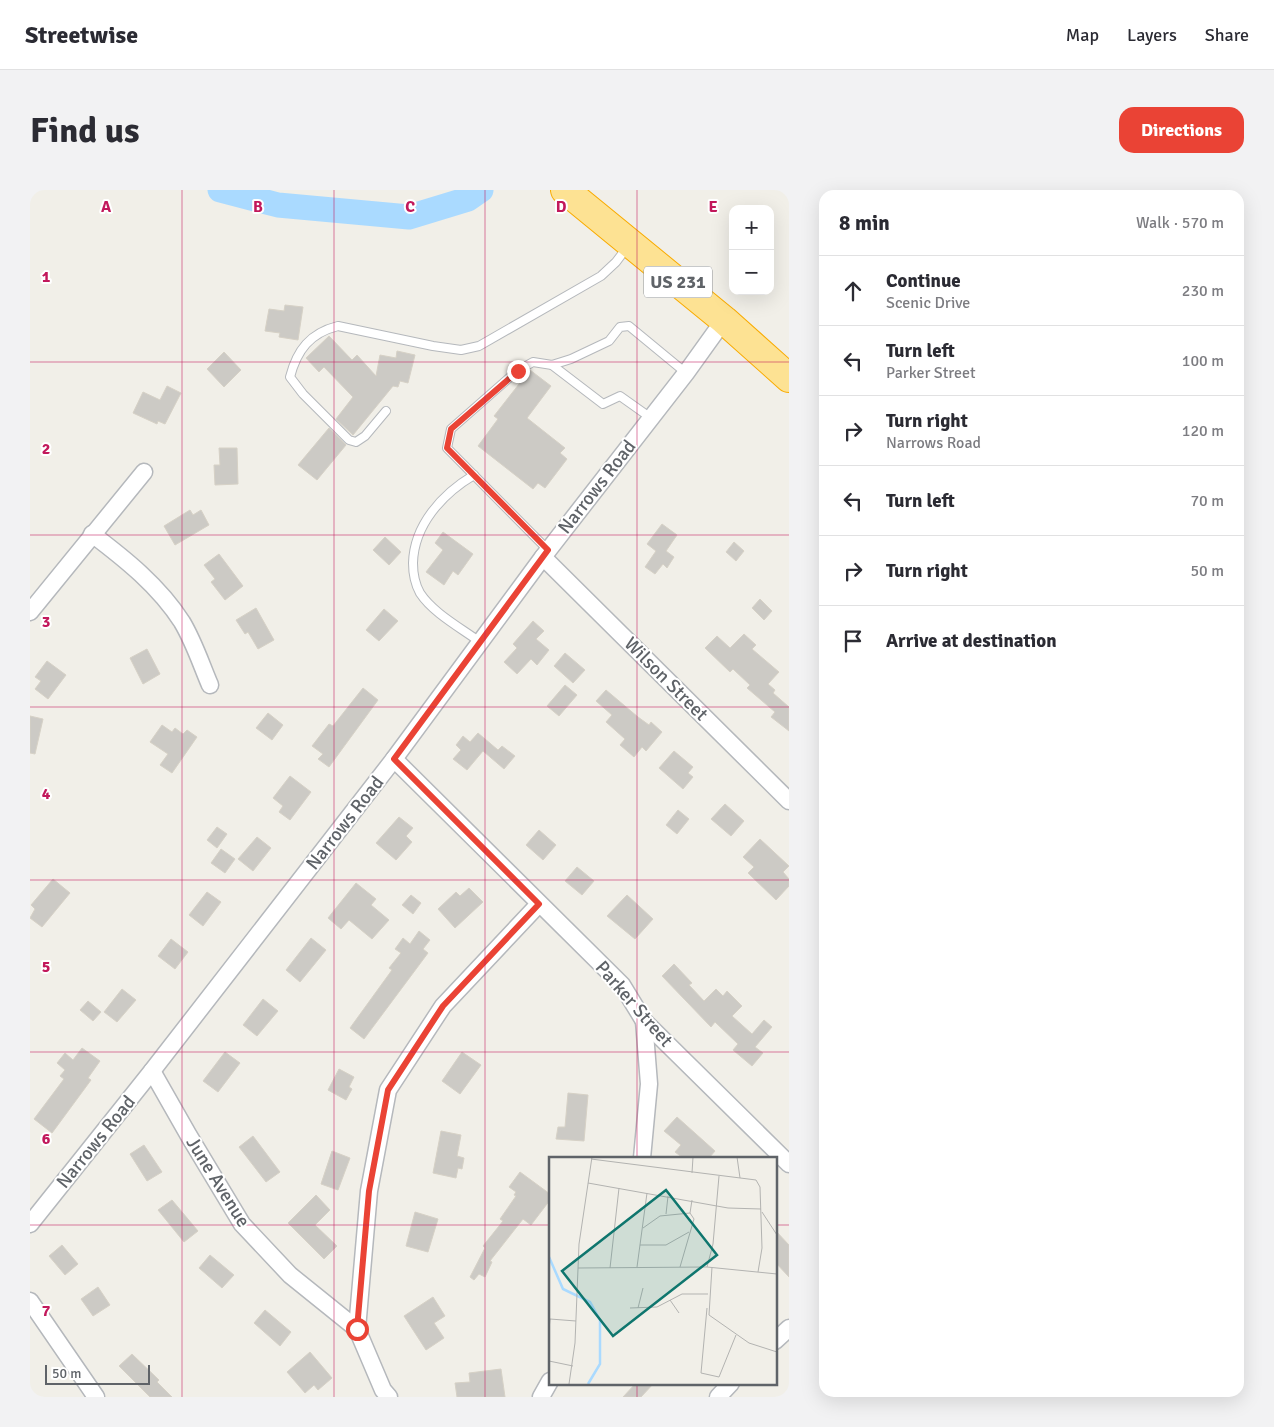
<!DOCTYPE html>
<meta charset="utf-8">
<style>
body{margin:0;font-family:Signika,sans-serif;background:#f2f2f3;color:#2b2b33}
.controls{position:absolute;right:15px;top:15px;display:grid;overflow:hidden;border-radius:10px;box-shadow:0 5px 20px #0002}
.controls button{width:45px;height:45px;display:grid;place-items:center;padding:0;border:0;border-bottom:1px solid #e1e1e2;background:#fff;color:#2b2b33;font:25px sans-serif}
.scale{position:absolute;left:15px;bottom:12px;width:105px;box-sizing:border-box;padding-left:5px;border:2px solid #5f6368;border-top:0;font-size:14px;line-height:18px;white-space:nowrap;color:#5f6368;-webkit-text-stroke:4px #fff;paint-order:stroke}
.stop{position:absolute;width:15px;height:15px;margin:-11px;border:4px solid #ea4335;border-radius:50%;background:#fff}
.stop.end{background:#ea4335;border-color:#fff;box-shadow:0 1px 5px #0008}
.list{margin:0;padding:0;list-style:none}
h2{display:flex;justify-content:space-between;align-items:center;height:65px;margin:0;padding:0 20px;font-size:21px}
h2 small{font-size:16px;font-weight:400;color:#7c7c81}
.list li{display:grid;grid-template-columns:32px 1fr auto;gap:15px;align-items:center;box-sizing:border-box;height:70px;padding:0 20px;border-top:1px solid #e1e1e2}
.list b{display:block;font-size:19px;white-space:nowrap}
.list p{margin:0;font-size:16px;white-space:nowrap;color:#7c7c81}
.list em{font-size:16px;font-style:normal;color:#7c7c81}
.icon{flex:none;width:28px;height:28px;fill:none;stroke:currentColor;stroke-width:2;stroke-linecap:round;stroke-linejoin:round}
.map{position:relative;flex:none;width:759px;height:1207px;overflow:hidden;border-radius:15px}
header{display:flex;align-items:center;gap:30px;box-sizing:border-box;height:70px;padding:0 25px;background:#fff;border-bottom:1px solid #e1e1e2}
header strong{font-size:24px}
nav{display:flex;gap:28px;margin-inline-start:auto;font-size:18px}
.intro{display:flex;align-items:center;justify-content:space-between;box-sizing:border-box;height:120px;padding:0 30px}
h1{margin:0;font-size:35px}
.button{padding:12px 22px;border-radius:15px;background:#ea4335;color:#fff;font-size:18px;font-weight:700}
main{display:flex;gap:30px;padding:0 30px}
aside{flex:1;background:#fff;border-radius:15px;box-shadow:0 5px 20px #0002}
.map>svg:first-child{display:block}
</style>
<header>
<strong>Streetwise</strong>
<nav><a>Map</a><a>Layers</a><a>Share</a></nav>
</header>
<div class="intro"><h1>Find us</h1><a class="button">Directions</a></div>
<main>
<div class="map">
<svg width="759" height="1207" viewBox="0 0 759 1207">
<rect width="100%" height="100%" fill="#f1efe8"/>
<g fill="none" stroke-linecap="round" stroke-linejoin="round">
<!-- river -->
<path stroke="#aadaff" stroke-width="25" d="M190,0l58,15 131,12 59,-18 13,-9"/>
</g>
<!-- building -->
<g fill="#cccac5" stroke="#d6d1c6">
<path d="M255,115l18,2 -5,33 -19,-3 1,-4 -15,-2 4,-22 15,2z"/>
<path d="M299,146l23,24 5,-5 19,21 4,-21 16,3 1,-7 18,4 -7,28 -8,-2 -2,6 -5,-1 -40,49 -17,-16 17,-22 -29,-30 -5,5 -13,-14z"/>
<path d="M194,162l17,18 -17,17 -17,-18z"/>
<path d="M500,180l21,16 -24,32 38,30 -5,5 7,6 -22,29 -7,-5 -5,6 -55,-43 20,-27 -4,-3z"/>
<path d="M137,196l14,7 -16,31 -7,-3 -1,3 -24,-11 10,-21 17,8z"/>
<path d="M299,238l17,17 -29,35 -19,-15z"/>
<path d="M189,258h18l1,36 -23,1 -1,-20h6z"/>
<path d="M160,320l3,5 8,-5 8,15 -34,20 -11,-19z"/>
<path d="M632,334l15,11 -11,16 8,6 -7,11 -4,-4 -8,10 -10,-7 11,-16 -9,-7z"/>
<path d="M413,342l30,22 -15,21 -5,-4 -9,14 -18,-13 17,-22 -8,-7z"/>
<path d="M355,347l16,15 -12,13 -16,-15z"/>
<path d="M704,352l10,9 -8,10 -10,-9z"/>
<path d="M189,364l24,32 -18,14 -14,-18 4,-3 -11,-14z"/>
<path d="M730,409l12,12 -8,9 -12,-12z"/>
<path d="M226,418l18,32 -16,9 -10,-17 -3,2 -9,-14z"/>
<path d="M354,419l14,12 -19,20 -13,-11z"/>
<path d="M503,431l11,10 -8,8 13,11 -12,15 -6,-6 -14,15 -13,-12 13,-14 -4,-4z"/>
<path d="M714,444l12,11 -4,4 27,23 -11,12 7,6 -2,3 16,14v24l-18,-14 4,-5 -28,-24 3,-3 -17,-16 -3,3 -25,-24 12,-12 13,12z"/>
<path d="M117,459l13,25 -17,10 -13,-26z"/>
<path d="M535,463l20,17 -12,13 -19,-17z"/>
<path d="M17,471l19,14 -18,24 -13,-10 6,-8 -6,-4z"/>
<path d="M535,495l12,10 -18,21 -12,-10z"/>
<path d="M333,498l15,12 -49,67 -11,-8 5,-5 -11,-8 17,-22 4,2z"/>
<path d="M576,500l32,27 11,8 2,-3 11,10 -16,19 -4,-4 -8,10 -14,-12 5,-6 -19,-17 6,-7 -16,-14z"/>
<path d="M238,523l15,12 -11,15 -16,-12z"/>
<path d="M0,526l13,3 -8,35 -5,-1z"/>
<path d="M132,535l10,7 3,-4 8,6 4,-4 10,7 -25,36 -12,-8 8,-11 -18,-12z"/>
<path d="M448,543l20,17 4,-4 13,10 -11,13 -21,-18 -16,19 -14,-11 8,-9 -5,-5 7,-9 7,6z"/>
<path d="M644,561l19,16 -5,6 5,4 -10,12 -24,-21z"/>
<path d="M260,586l21,16 -21,28 -11,-8 4,-6 -10,-8z"/>
<path d="M695,614l19,17 -13,15 -20,-17z"/>
<path d="M648,620l11,9 -12,15 -11,-9z"/>
<path d="M369,627l14,11 -7,8 6,6 -16,18 -20,-17z"/>
<path d="M187,637l10,7 -10,14 -10,-8z"/>
<path d="M509,640l17,15 -13,15 -17,-15z"/>
<path d="M227,647l14,11 -18,23 -15,-12z"/>
<path d="M730,649l29,27 -6,6 6,7v7l-13,14 -28,-27 6,-6 -11,-10z"/>
<path d="M191,659l14,10 -10,14 -14,-10z"/>
<path d="M547,677l17,14 -12,14 -17,-14z"/>
<path d="M23,689l17,14 -28,34 -12,-9 5,-9 -4,-4z"/>
<path d="M326,693l20,16 -5,6 18,15 -17,19 -23,-19 -8,9 -13,-11z"/>
<path d="M439,698l14,14 -28,26 -17,-19 18,-17 4,4z"/>
<path d="M177,702l14,10 -18,24 -14,-11z"/>
<path d="M381,705l10,8 -8,11 -11,-9z"/>
<path d="M597,705l26,24 -18,20 -28,-23z"/>
<path d="M389,741l11,9 -7,9 5,4 -64,86 -14,-11 42,-58 -3,-2 12,-15 -6,-4 8,-11 7,6z"/>
<path d="M281,748l15,12 -26,32 -14,-12z"/>
<path d="M141,749l17,13 -13,17 -17,-13z"/>
<path d="M644,774l18,19 -3,2 15,16 12,-12 7,7 4,-5 15,15 -10,10 20,18 12,-14 8,7 -17,20 8,6 -11,13 -19,-16 5,-6 -23,-22 -4,5 -49,-51z"/>
<path d="M92,799l14,11 -19,22 -13,-10z"/>
<path d="M233,809l15,12 -21,25 -14,-11z"/>
<path d="M58,811l13,11 -8,9 -13,-11z"/>
<path d="M52,858l18,13 -12,17 3,2 -39,53 -18,-14 30,-40 -4,-3 5,-6 -8,-7 8,-10 8,7z"/>
<path d="M195,862l15,11 -22,29 -15,-11z"/>
<path d="M432,862l19,13 -21,29 -18,-13z"/>
<path d="M309,879l15,8 -5,10 3,2 -6,11 -18,-10z"/>
<path d="M538,903l20,2 -4,46 -28,-2 2,-12h7z"/>
<path d="M647,927l38,34 -6,7h-26l-8,-6 6,-7 -17,-14z"/>
<path d="M411,941l20,4 -4,21 7,2 -2,11 -4,-1 -2,10 -23,-5z"/>
<path d="M223,946l27,36 -14,10 -27,-35z"/>
<path d="M114,955l18,27 -15,9 -17,-27z"/>
<path d="M302,961l18,7 -12,32 -17,-6z"/>
<path d="M490,982l30,22v6l-19,25 -8,-6 -33,42 2,1 -7,15 -6,-3 -5,6 -4,-3 15,-29 -2,-2 20,-25 -3,-2 16,-23 -2,-1 2,-3 -7,-5z"/>
<path d="M286,1005l14,15 -15,15 22,21 -13,13 -36,-36z"/>
<path d="M142,1010l26,31 -14,11 -26,-32z"/>
<path d="M385,1022l23,7 -10,33 -22,-6z"/>
<path d="M745,1040l14,15v32l-14,-15z"/>
<path d="M32,1055l16,19 -13,11 -16,-19z"/>
<path d="M180,1065l24,20 -12,13 -23,-20z"/>
<path d="M68,1097l12,18 -17,11 -12,-17z"/>
<path d="M403,1107l12,19 -11,7 10,15 -18,12 -22,-34z"/>
<path d="M235,1120l26,22 -11,14 -26,-23z"/>
<path d="M280,1162l22,26 -14,12 -4,-5 -9,8 -18,-21z"/>
<path d="M102,1164l27,26 -2,2 15,15h-22l-31,-31z"/>
<path d="M471,1179l4,28h-48l-2,-14 15,-1 -1,-9z"/>
<path d="M606,1193h18l-13,14h-18z"/>
</g>
<g fill="none" stroke-linecap="round" stroke-linejoin="round">
<!-- lane casing -->
<g stroke="#b5b8bc" stroke-width="10">
<g id="lane">
<path d="M522,175l51,39 17,-8 31,22"/>
<path d="M356,221l-21,25 -9,6 -7,-2 -46,-46 -13,-17c7,-27 20,-44 48,-51l95,20 28,4 18,-4 122,-70 15,-14 12,-16"/>
<path d="M444,285c-32,19 -60,50 -61,88 0,10 2,21 7,30 13,20 41,35 60,49"/>
<path d="M518,360l-101,-102 4,-19 66,-58 16,-9 19,3 19,-6 38,-18 11,-14 9,-1 57,47"/>
</g>
</g>
<!-- street casing -->
<g stroke="#b5b8bc" stroke-width="19">
<g id="street">
<path d="M62,344c33,25 67,52 90,88 12,20 19,42 28,63"/>
<path d="M513,367l246,244"/>
<path d="M0,422l114,-140"/>
<path d="M364,569l228,226 22,36 145,143"/>
<path d="M122,881l37,65 53,88 48,51 67,54 26,61 6,7"/>
<path d="M612,968l7,-74 -5,-63"/>
<path d="M0,1034l122,-153 242,-312 149,-202 143,-184 38,-53"/>
<path d="M0,1111l66,96"/>
<path d="M327,1139l12,-138 19,-101 55,-84 96,-102"/>
<path d="M745,1151l14,-13"/>
<path d="M511,1207l9,-16"/>
<path d="M688,1207l13,-14"/>
</g>
</g>
<!-- highway casing -->
<g stroke="#f9ab00" stroke-width="30">
<path id="highway" d="M535,0l159,130 65,58"/>
</g>
<!-- lane -->
<use href="#lane" stroke="#fff" stroke-width="8"/>
<!-- street -->
<use href="#street" stroke="#fff" stroke-width="16"/>
<!-- highway -->
<use href="#highway" stroke="#fde293" stroke-width="28"/>
</g>
<g fill="none" stroke-linecap="round" stroke-linejoin="round">
<!-- route -->
<path stroke="#ea4335" stroke-width="6" d="M327,1139l12,-138 19,-101 55,-84 96,-102 -145,-145 154,-209 -101,-102 4,-19 67,-58"/>
</g>
<!-- grid -->
<path fill="none" stroke="#c2185b" stroke-width="1" stroke-opacity="0.55" d="M152,0v1207M304,0v1207M455,0v1207M607,0v968M0,172h759M0,345h759M0,517h759M0,690h759M0,862h759M0,1035h520M745,1035h14M607,1193v14"/>
<g text-anchor="middle" dominant-baseline="central" stroke-width="4" stroke-linejoin="round" paint-order="stroke">
<!-- shield labels -->
<rect fill="#fff" stroke="#8f9295" stroke-width="1" x="614" y="76.5" width="68" height="31" rx="4"/>
<g font-size="18" font-weight="bold" fill="#5f6368">
<text x="648" y="92">US 231</text>
</g>
<!-- street labels -->
<g font-size="19" fill="#5f6368" stroke="#fff">
<text transform="translate(567 297) rotate(-52)">Narrows Road</text>
<text transform="translate(636 489) rotate(45)">Wilson Street</text>
<text transform="translate(315 633) rotate(-52)">Narrows Road</text>
<text transform="translate(604 814) rotate(49)">Parker Street</text>
<text transform="translate(66 952) rotate(-51)">Narrows Road</text>
<text transform="translate(188 992) rotate(58)">June Avenue</text>
</g>
</g>
<!-- overview -->
<g transform="translate(519 967)">
<rect width="228" height="228" fill="#f1efe8"/>
<path fill="none" stroke="#aadaff" stroke-width="2.5" d="M0,100l14,32 27,13 10,18v44l-12,20"/>
<path fill="none" stroke="#b3b3b1" stroke-width="1" d="M188,0l3,21M42,2l165,21 4,7 2,61 -4,24M143,16l1,-16M39,26l140,25 33,1M213,55l15,23M117,57l2,-18M94,71l17,-12 30,-3M91,88h26l23,-13M88,110l10,-74M131,110l14,-48 -4,-6 2,-13M158,110l6,-23 6,-68M163,110l-3,48 40,28 28,9M29,111l129,-1 70,7M61,111l9,-80M121,143l9,13M81,151l27,-1 25,-13h26M89,151l5,-20M158,151l-6,65 18,4 17,-42M0,173l1,-11 26,2M0,204l24,5M20,227l6,-41 4,-99 13,-87"/>
<path fill="#0f766e" fill-opacity="0.15" stroke="#0f766e" stroke-width="2.5" d="M117,33l51,65 -104,81 -51,-65z"/>
<rect width="228" height="228" fill="none" stroke="#5f6368" stroke-width="2.5"/>
</g>
<g font-size="16" text-anchor="middle" font-weight="bold" fill="#c2185b" stroke="#fff" stroke-width="4" stroke-linejoin="round" paint-order="stroke">
<text x="76" y="22">A</text>
<text x="228" y="22">B</text>
<text x="380" y="22">C</text>
<text x="531" y="22">D</text>
<text x="683" y="22">E</text>
<text x="16" y="92">1</text>
<text x="16" y="264">2</text>
<text x="16" y="437">3</text>
<text x="16" y="609">4</text>
<text x="16" y="782">5</text>
<text x="16" y="954">6</text>
<text x="16" y="1126">7</text>
</g>
</svg>
<div class="controls">
<button>+</button>
<button>−</button>
</div>
<div class="scale">50 m</div>
<div class="stop" style="left:327px;top:1139px"></div>
<div class="stop end" style="left:488px;top:181px"></div>
</div>
<aside>
<h2>8 min<small>Walk · 570 m</small></h2>
<ul class="list">
<li><svg class="icon" aria-label="ahead" viewBox="0 0 24 24"><path d="M12 20V5M6 11l6-6 6 6"/></svg><div><b>Continue</b><p>Scenic Drive</p></div><em>230 m</em></li>
<li><svg class="icon" aria-label="left" viewBox="0 0 24 24"><path d="M17 20v-9H6M10 6l-5 5 5 5"/></svg><div><b>Turn left</b><p>Parker Street</p></div><em>100 m</em></li>
<li><svg class="icon" aria-label="right" viewBox="0 0 24 24"><path d="M7 20v-9h11M14 6l5 5-5 5"/></svg><div><b>Turn right</b><p>Narrows Road</p></div><em>120 m</em></li>
<li><svg class="icon" aria-label="left" viewBox="0 0 24 24"><path d="M17 20v-9H6M10 6l-5 5 5 5"/></svg><div><b>Turn left</b></div><em>70 m</em></li>
<li><svg class="icon" aria-label="right" viewBox="0 0 24 24"><path d="M7 20v-9h11M14 6l5 5-5 5"/></svg><div><b>Turn right</b></div><em>50 m</em></li>
<li><svg class="icon" aria-label="arrive" viewBox="0 0 24 24"><path d="M6 21V4h12l-3 4 3 4H6"/></svg><div><b>Arrive at destination</b></div></li>
</ul>
</aside>
</main>
